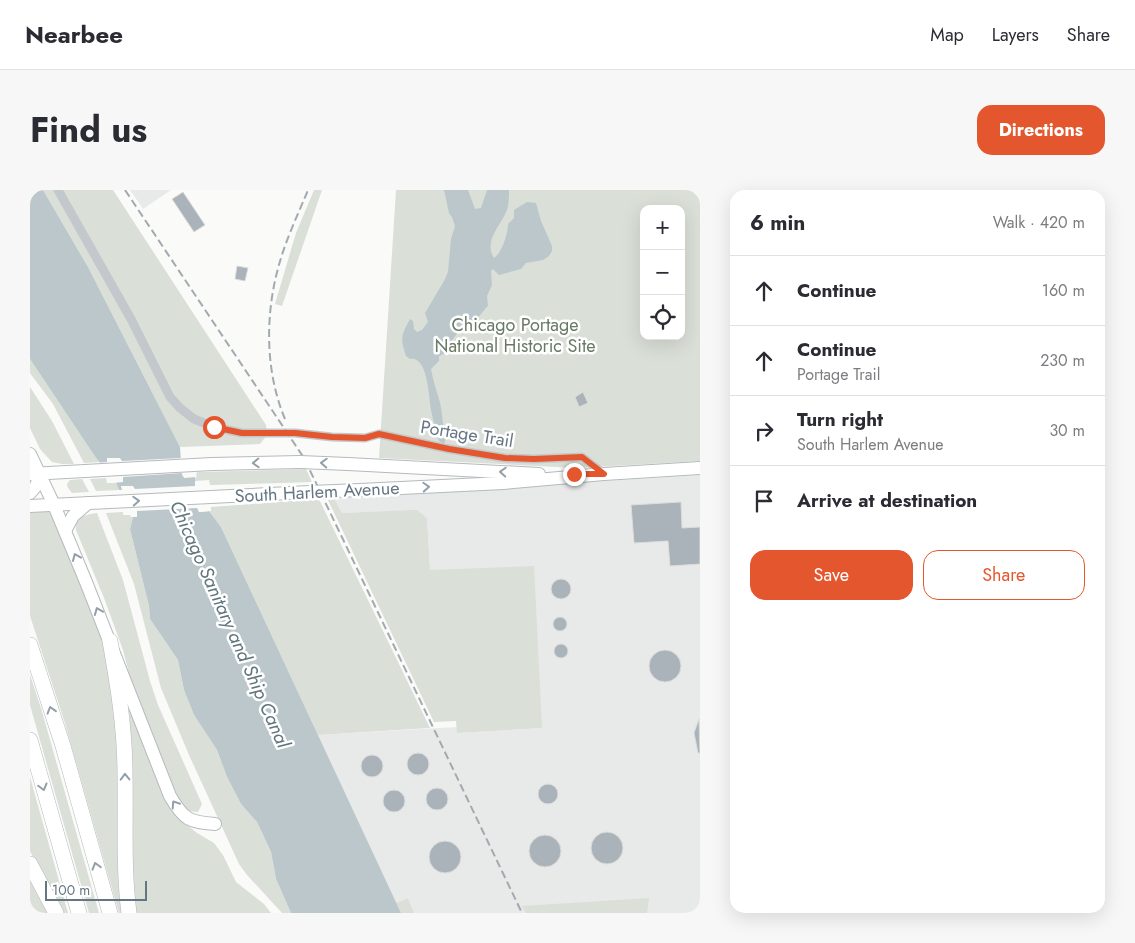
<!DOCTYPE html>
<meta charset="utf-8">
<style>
body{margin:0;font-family:Jost,sans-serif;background:#f7f7f7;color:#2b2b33}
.controls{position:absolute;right:15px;top:15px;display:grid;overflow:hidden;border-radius:10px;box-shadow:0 5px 20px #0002}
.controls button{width:45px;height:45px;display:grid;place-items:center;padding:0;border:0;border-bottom:1px solid #e1e1e2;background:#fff;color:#2b2b33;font:25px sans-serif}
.scale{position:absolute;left:15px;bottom:12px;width:102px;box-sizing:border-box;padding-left:5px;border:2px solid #657683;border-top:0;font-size:14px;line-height:18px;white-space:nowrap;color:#657683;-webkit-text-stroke:4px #fff;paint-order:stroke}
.stop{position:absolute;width:15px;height:15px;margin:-11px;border:4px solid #e4572e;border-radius:50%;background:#fff}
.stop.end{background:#e4572e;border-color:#fff;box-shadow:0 1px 5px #0008}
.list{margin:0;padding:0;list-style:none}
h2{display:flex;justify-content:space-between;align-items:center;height:65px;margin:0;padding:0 20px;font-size:21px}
h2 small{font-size:16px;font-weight:400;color:#7c7c81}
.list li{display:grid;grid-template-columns:32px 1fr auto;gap:15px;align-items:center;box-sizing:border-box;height:70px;padding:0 20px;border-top:1px solid #e1e1e2}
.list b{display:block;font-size:19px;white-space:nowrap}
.list p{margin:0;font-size:16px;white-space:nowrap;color:#7c7c81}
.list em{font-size:16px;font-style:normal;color:#7c7c81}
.actions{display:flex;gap:10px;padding:15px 20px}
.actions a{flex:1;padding:11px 0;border:1px solid #e4572e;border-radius:15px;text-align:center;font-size:18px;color:#e4572e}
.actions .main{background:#e4572e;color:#fff}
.icon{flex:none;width:28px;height:28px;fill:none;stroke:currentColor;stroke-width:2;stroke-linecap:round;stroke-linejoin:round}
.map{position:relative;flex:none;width:670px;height:723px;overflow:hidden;border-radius:15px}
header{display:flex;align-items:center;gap:30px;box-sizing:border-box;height:70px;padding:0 25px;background:#fff;border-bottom:1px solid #e1e1e2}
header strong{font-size:24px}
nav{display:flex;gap:28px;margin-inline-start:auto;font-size:18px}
.intro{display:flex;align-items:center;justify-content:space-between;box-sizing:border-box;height:120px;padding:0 30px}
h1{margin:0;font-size:35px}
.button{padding:12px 22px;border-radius:15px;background:#e4572e;color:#fff;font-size:18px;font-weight:700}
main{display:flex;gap:30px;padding:0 30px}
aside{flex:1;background:#fff;border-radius:15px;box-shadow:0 5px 20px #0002}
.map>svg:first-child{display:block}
</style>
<header>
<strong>Nearbee</strong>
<nav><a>Map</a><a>Layers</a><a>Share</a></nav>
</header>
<div class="intro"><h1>Find us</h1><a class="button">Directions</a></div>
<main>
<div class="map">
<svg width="670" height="723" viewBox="0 0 670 723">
<rect width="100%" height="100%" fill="#fafaf8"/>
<!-- built -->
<g fill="#e8e9e9">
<path d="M100,0h41l-28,19z"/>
<path d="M670,285v438h-286l-6,-15 -12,5 -78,-168 139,-8v6l85,-5 -112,-158 -3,-52 -11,-8 -74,3 -8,-15z"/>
</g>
<!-- green -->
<g fill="#dadfd7" fill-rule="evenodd">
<path d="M13,0h70l153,235 1,10 -7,9 -80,3 -92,-180z"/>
<path d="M284,0h8l-40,116 -7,-2 21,-71z"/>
<path d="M366,0h304v271l-123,7 -198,-10zM614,19h37v127h-37z"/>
<path d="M0,169l64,96 6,7 -16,1 -31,-59 -23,-31z"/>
<path d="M0,197l22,34 22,43h-12l-10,-2 -12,-13 -10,-21z"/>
<path d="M276,279l6,13 -102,3 -1,-5 -14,1 2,-9z"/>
<path d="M76,288l1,5h9l4,7 -24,1 -6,-12z"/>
<path d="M52,289l7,13 -17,1 -4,-5 -1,-4 3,-4z"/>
<path d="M297,308h7l8,15 67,-3h8l10,8 3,52 104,-4 8,162 -85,5 -1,-12 -22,1z"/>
<path d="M289,309l111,229 -112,7 -97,-208 -12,-16h2v-4z"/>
<path d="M21,321l46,114 7,24 14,66 6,198h-5l-55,-193 -34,-104v-103z"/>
<path d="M93,322v3h7l3,2 -3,12 19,77 1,13 28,41 6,30 10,25 23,35 10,27 14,27 16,18 14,30 5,27 15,34h-9l-35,-38 -8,-11 -50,-109 -28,-67 -27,-104 -28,-71z"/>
<path d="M67,323l26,67 27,101 8,24 44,99 -4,8 -10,-1 -15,-17 -42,-113 -8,-31 -19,-52 -28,-68c-1,-14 9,-15 21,-17z"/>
<path d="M0,485l11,33 58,205h-10l-59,-208z"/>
<path d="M103,519l49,112 15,12 17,10 9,12 13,27 28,22 7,9h-136l-3,-38v-120l-3,-45z"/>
<path d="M0,587l38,136h-6l-32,-62z"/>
<path d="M0,688l20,35h-20z"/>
<path d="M378,708l6,15h-13l-5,-10z"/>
<path d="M619,708l-2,15h-121l-4,-7z"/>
</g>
<!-- water -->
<g fill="#bbc7cb">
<path d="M0,0h13l45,77 92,180 2,28 2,2h11l4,35 10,-1 12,16 180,386h-110l-15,-34 -5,-27 -14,-30 -16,-18 -14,-27 -10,-27 -23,-35 -10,-25 -6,-30 -28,-41 -1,-13 -19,-77 3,-12 -17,-34 -22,-28 -64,-96z"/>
<path d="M414,0h24l7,19 6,-1 6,-18h22c0,6 0,14 -2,20 -6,16 -24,30 -13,48 8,-5 14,-25 14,-34l6,-6v-8l13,-8 9,1 5,18 11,25v5l-3,5 -6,4 -17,3 -5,6 -22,6 -6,-6 -2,2 1,14 -5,11 1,10c-5,4 -12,16 -16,18 -5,5 -12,4 -16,11 -7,8 -5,17 -17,21v5l-8,8c2,11 5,20 8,30 4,13 3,27 7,39l-2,6 -5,-3c-3,-10 -6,-21 -8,-31 -2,-12 -3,-55 -21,-51l-4,-3c-6,-18 -5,-20 4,-37l3,2 1,8 3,3 5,-2 6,-8 -3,-9 19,-32 4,-9 3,-33 4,-13 -3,-9 -3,-4z"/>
</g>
<!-- pier -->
<g fill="#fafaf8">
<path d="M151,263h2l2,22 10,-1 2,3 -13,1 -2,-5 -59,4v5l-10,1 -17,-20 11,-1v-4h13l2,3 59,-3z"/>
<path d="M165,291h3l2,28h9l2,2 -12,1 -2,-4 -60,3v6h-6l-14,-27h5l-1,-4h12l2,3 60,-3z"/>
</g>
<!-- building -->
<g fill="#aab3b9" stroke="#dcdcda">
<path d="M153,2l22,33 -11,7 -22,-33z"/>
<path d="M207,76l11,2 -3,13 -10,-2z"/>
<path d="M553,202l5,11 -9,4 -4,-10z"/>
<path d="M651,312l1,26 18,-1v37l-30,2 -2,-25 -34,2 -3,-38z"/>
<circle cx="531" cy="399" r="10"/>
<circle cx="530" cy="434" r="7"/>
<circle cx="531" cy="461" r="7"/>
<circle cx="635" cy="476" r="16"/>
<path d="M669,529l1,34h-2l-4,-20z"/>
<circle cx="388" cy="574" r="11"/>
<circle cx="342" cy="576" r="11"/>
<circle cx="518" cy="604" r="10"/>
<circle cx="407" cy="609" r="11"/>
<circle cx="364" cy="611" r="11"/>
<circle cx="577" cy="658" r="16"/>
<circle cx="515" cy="661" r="16"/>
<circle cx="415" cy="667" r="16"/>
</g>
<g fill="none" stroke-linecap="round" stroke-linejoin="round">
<!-- primary casing -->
<g stroke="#b5babe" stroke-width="14">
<g id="primary">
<path d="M0,264l24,51 32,77 84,214c14,24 19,26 45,28"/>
<path d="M318,274l191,10"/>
<path d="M0,284l182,-10 88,-2"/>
<path d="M330,300l143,-7 101,-9 96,-6"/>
<path d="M0,303l6,-7 4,-13"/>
<path d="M0,316l280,-14"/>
<path d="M35,341l8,-15 15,-13"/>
</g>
</g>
<!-- highway casing -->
<g stroke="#b4b9bd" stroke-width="16">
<g id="highway">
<path d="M80,451c8,45 15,88 15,134 1,46 -2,92 4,138"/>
<path d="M0,455l33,101 47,167"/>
<path d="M0,550l49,173"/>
<path d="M0,674l26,49"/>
</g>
</g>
<!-- street -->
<path stroke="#c3c8cc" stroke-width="9" d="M28,0l73,129 39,78 10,11 14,11 20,8 28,6h53l37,4 33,1 14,-4 70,15 56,9 29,1 48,-2 22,17"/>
<!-- primary -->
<use href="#primary" stroke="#fff" stroke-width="12"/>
<!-- highway -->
<use href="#highway" stroke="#fff" stroke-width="15"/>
<!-- rail -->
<g stroke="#a2aab0" stroke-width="2" stroke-dasharray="8 4" stroke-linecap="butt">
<path d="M95,0l179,268 218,455"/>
<path d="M255,229c-21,-50 -20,-110 -4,-161 7,-23 18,-46 27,-68"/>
</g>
<!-- primary-bridge casing -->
<g stroke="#b5babe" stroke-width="14" stroke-linecap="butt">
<g id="primary-bridge">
<path d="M270,272l48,2"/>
<path d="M280,302l50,-2"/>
</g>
</g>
<!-- primary-bridge -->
<use href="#primary-bridge" stroke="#fff" stroke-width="12"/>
</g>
<!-- one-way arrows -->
<defs><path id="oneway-chevron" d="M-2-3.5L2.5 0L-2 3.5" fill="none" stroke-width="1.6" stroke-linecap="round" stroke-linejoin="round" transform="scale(1.25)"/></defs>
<g stroke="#939fa8">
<use href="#oneway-chevron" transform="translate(226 273) rotate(178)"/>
<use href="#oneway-chevron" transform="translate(294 273) rotate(-177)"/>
<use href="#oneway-chevron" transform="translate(473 282) rotate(-177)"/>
<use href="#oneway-chevron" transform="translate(396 297) rotate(-3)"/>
<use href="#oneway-chevron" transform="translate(106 311) rotate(-3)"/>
<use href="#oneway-chevron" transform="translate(46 367) rotate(-113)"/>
<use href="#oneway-chevron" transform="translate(68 421) rotate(-112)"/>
<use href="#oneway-chevron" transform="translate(21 520) rotate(-107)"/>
<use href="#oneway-chevron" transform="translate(95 587) rotate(-91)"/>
<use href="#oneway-chevron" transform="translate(13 597) rotate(75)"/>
<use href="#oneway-chevron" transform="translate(145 614) rotate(-123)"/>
<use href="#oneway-chevron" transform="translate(66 676) rotate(-106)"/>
</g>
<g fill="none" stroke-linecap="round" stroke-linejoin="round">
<!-- route -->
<path stroke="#e4572e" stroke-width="6" d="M184,237l28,6h53l37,4 33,1 14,-4 70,15 56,9 29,1 48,-2 22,17h-30"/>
</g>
<g text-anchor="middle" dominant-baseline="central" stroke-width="5" stroke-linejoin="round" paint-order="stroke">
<!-- park labels -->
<g font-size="18" fill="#687a64" stroke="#fff">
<text x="485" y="135">Chicago Portage<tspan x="485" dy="21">National Historic Site</tspan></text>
</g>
<!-- street labels -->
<g font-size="18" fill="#657683" stroke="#fff">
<text transform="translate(437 244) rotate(9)">Portage Trail</text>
<text transform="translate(287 302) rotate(-3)">South Harlem Avenue</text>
</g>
<!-- water labels -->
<g font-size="19" font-style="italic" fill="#60757c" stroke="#fff">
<text transform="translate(200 434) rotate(66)">Chicago Sanitary and Ship Canal</text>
</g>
</g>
</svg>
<div class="controls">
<button>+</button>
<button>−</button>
<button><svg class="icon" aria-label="locate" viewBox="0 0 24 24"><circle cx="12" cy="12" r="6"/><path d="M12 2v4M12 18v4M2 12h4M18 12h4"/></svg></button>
</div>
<div class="scale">100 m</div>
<div class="stop" style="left:184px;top:237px"></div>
<div class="stop end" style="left:544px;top:284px"></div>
</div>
<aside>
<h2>6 min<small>Walk · 420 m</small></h2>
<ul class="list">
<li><svg class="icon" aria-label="ahead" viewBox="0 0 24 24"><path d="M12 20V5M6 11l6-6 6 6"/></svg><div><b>Continue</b></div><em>160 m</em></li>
<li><svg class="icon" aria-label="ahead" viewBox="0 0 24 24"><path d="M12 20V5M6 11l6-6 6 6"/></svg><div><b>Continue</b><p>Portage Trail</p></div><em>230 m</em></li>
<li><svg class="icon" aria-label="right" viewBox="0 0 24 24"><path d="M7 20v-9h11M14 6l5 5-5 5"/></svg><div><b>Turn right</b><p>South Harlem Avenue</p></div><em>30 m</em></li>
<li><svg class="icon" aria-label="arrive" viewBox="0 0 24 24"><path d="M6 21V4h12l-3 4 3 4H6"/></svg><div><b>Arrive at destination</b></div></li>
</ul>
<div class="actions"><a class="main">Save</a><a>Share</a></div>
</aside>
</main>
